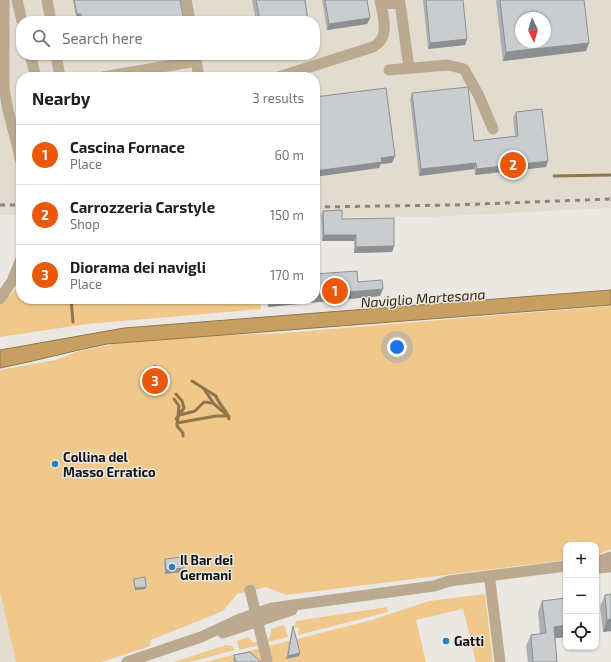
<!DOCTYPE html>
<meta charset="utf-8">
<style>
body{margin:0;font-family:"Exo 2",sans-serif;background:#f6f6f6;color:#202124}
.controls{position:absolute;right:12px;bottom:12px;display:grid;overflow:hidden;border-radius:8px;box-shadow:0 1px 3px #0004}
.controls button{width:36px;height:36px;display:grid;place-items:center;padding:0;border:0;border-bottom:1px solid #e0e0e0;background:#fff;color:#202124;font:20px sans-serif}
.compass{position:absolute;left:515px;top:12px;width:36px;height:36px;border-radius:50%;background:#fff;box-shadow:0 1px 3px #0004;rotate:175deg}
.you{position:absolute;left:397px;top:347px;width:14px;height:14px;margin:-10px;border:3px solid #fff;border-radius:50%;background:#1a73e8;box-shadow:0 0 0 6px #1a73e833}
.badge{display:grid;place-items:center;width:26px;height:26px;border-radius:50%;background:#ea580c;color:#fff;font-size:13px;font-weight:700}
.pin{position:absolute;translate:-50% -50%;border:2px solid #fff;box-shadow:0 1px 4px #0006}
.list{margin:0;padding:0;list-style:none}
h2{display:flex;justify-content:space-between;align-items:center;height:52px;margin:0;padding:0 16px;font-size:17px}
h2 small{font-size:13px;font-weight:400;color:#757577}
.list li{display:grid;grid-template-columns:26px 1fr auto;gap:12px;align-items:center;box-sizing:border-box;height:60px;padding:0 16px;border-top:1px solid #e0e0e0}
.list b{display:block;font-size:15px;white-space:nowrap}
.list p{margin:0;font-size:13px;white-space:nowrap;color:#757577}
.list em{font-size:13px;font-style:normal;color:#757577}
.icon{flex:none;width:22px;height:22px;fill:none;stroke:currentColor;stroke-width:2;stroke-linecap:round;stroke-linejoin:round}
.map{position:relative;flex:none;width:611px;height:662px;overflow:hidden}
.search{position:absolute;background:#fff;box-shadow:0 1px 3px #0004;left:16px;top:16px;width:304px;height:44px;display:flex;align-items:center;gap:10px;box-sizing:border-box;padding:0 14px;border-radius:16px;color:#757577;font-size:15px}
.panel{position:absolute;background:#fff;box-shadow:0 1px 3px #0004;left:16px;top:72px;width:304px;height:232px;border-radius:16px}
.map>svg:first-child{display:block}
</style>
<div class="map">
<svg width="611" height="662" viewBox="0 0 611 662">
<rect width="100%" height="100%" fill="#ebe8e4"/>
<!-- built -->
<g fill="#e2dbd0" fill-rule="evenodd">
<path d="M0,0h611v208l-181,9h-115v-140h-294v138h-21zM521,18h24v24h-24zM21,21h294v34h-294z"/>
<path d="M0,592l16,70h-16z"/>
</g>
<!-- green -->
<g fill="#f0c88b">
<path d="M21,277v22h239l1,10 -174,15 -87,13v-32l19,-19z"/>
<path d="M611,306v243l-15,6v-10h-30v15l-280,35 -20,-8 -29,7 -14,17 -72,29 -1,6 -48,16h-86l-16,-70v-222l56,-10 23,-9 35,-7 95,-8 75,-3z"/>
<path d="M485,594l8,68h-17l-13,-53 -47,11 10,42h-221l167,-42 57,-19z"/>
<path d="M387,607l1,5 -90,23 1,-7 -5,-1 2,-6z"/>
<path d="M284,625l4,12 -23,6 5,-7 1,-7z"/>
<path d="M248,637l5,5h6l1,3 -21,5 -2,-9z"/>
<path d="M226,645l6,1 3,4 -45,12h-16z"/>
</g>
<!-- water -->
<path fill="#c79f61" stroke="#92764a" d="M611,290v15l-504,39c-36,7 -71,17 -107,24v-18l124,-22z"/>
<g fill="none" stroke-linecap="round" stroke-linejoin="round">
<!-- stream -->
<g stroke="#92764a" stroke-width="3">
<path d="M554,176l57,-1"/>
<path d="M71,299l2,23"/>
<path d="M192,381l24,15c3,10 12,14 13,23"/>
<path d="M204,389l10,15 13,11"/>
<path d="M176,394l6,7 2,7 -8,11"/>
<path d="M174,399l5,7 -2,20 6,7v3"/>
<path d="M180,415l15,-4 9,-9 8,1"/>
<path d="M177,423l39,-7h13"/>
</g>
<!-- minor -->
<g stroke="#bcaa90" stroke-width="11">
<path d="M4,0v88l4,22 13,51"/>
<path d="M17,0l5,21"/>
<path d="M47,0l4,21"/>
<path d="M186,0l4,21"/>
<path d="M381,4l19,-1 9,65"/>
<path d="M30,55l6,22"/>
<path d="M56,55l4,22"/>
<path d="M196,61l3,16"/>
<path d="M389,70l59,-5 16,4 15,27 14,33"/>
<path d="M103,77l93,-16 -1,-6"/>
<path d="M278,77l95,-30c18,-10 10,-30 7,-47"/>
<path d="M0,299l12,-18 9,-22"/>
<path d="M596,562l15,-5"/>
<path d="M596,568l15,-1"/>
<path d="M490,581l10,81"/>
<path d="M250,590l17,70"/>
<path d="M223,633l69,-23"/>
<path d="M127,662l74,-25 39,-18 32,-11 162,-22 15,-5 117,-15"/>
</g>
<!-- rail -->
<g stroke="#888684" stroke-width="3" stroke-dasharray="5 5" stroke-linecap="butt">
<path d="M0,205h21"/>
<path d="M315,207l137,-2 159,-6"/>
</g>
</g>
<!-- wall -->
<g fill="#adb0b3">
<path d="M73,0h107l4,21h-103l-1,-5 -4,1z"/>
<path d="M252,0h53l3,21h-52z"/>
<path d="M322,0h45l3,18 -3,6 -40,6z"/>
<path d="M423,0h40l4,39 -2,6 -37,4z"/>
<path d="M496,0h88l2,51 -83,10z"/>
<path d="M412,93l62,48 41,-5 -2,-18 3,-6 30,55 -71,8 -1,-6 -55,7 -9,-77z"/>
<path d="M323,211l71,35 -2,6 -38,1v-12h-32l-1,-24z"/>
<path d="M358,282l22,14 -112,11 -1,-8h48z"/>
<path d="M168,376l-1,4 -10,12 -14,-11 2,-4z"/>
<path d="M165,559l17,13 -17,2 -1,-11z"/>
<path d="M134,579l11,10 -10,1 -2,-9z"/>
<path d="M605,595l6,36 -8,1 -3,-26z"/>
<path d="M542,601l24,36 -11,1 2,24h-29l-2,-16 5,-11 9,-1 -2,-22z"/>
<path d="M293,626l6,30 -13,3 6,-30z"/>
<path d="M234,655l27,7h-28v-3z"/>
</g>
<!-- shaded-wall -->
<g fill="#8d9092">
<path d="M77,14h4l-1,2 -4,1z"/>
<path d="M370,18l-3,6 -40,6 2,-6z"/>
<path d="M467,39l-2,6 -37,4 2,-6z"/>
<path d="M589,43l-3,8 -83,10 3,-9z"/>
<path d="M99,55h13l-26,4 1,-2z"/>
<path d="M395,156l-3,7 -11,1 -2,4 -64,9v-6l66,-13z"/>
<path d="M548,161l-2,6 -71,8 2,-6z"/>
<path d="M476,163l-2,6 -55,7 2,-7z"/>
<path d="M324,235h32l-2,6h-32z"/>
<path d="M394,246l-2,6 -38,1 2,-6z"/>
<path d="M383,289l-3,7 -112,11 3,-8h44v-4z"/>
<path d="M168,376l-1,4 -10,12 1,-4z"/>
<path d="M183,568l-1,4 -17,2 1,-4z"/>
<path d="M146,587l-1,2 -10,1v-2z"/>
<path d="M611,619v12l-8,1 4,-12z"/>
<path d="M566,625v12l-17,2 5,-12z"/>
<path d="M300,653l-1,3 -13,3 2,-3z"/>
</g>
<!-- building -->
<g fill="#c9cdd0" stroke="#8d9092" fill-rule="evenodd">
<path d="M74,0h106l4,21h-102l-1,-7h-4z"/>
<path d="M256,0h49l3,21h-48z"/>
<path d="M325,0h42l3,18 -41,6z"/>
<path d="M426,0h37l4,39 -37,4z"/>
<path d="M500,0h84l5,43 -83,9zM521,18h24v24h-24z"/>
<path d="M86,55h13l-12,2z"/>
<path d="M468,87l6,54 44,-5 -2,-24 26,-3 6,52 -71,8 -1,-6 -55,6 -9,-76z"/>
<path d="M386,88l9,68 -14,2 1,4 -67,9v-74z"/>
<path d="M342,210v9l52,-1v28l-38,1v-12h-32l-1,-24z"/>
<path d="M357,271l1,11 24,-2 1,9 -68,6v-21z"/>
<path d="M155,365l13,11 -10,12 -13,-11z"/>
<path d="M182,557l1,11 -17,2 -1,-11z"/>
<path d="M145,577l1,10 -11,1 -1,-9z"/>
<path d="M611,594v25l-4,1 -2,-25z"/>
<path d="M566,598v27l-12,2 3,35h-24l-2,-27 15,-2 -4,-32z"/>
<path d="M293,626l7,27 -12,3z"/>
<path d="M250,652l11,10h-25l-2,-7z"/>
</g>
<!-- markers -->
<g fill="#2b82b1" stroke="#ebe8e4" stroke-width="1.5">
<circle cx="55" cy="464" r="4"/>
<circle cx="172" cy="567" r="4"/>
<circle cx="446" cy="641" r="4"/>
</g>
<g text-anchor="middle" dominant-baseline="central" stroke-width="3" stroke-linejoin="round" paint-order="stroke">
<!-- poi labels -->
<g font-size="13" font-weight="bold" fill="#161514" stroke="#ebe8e4" text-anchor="start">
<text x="63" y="457">Collina del<tspan x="63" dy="15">Masso Erratico</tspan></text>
<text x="180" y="560">Il Bar dei<tspan x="180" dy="15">Germani</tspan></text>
<text x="454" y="641">Gatti</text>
</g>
<!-- water labels -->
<g font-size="14" font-style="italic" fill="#38270b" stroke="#ebe8e4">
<text transform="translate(423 298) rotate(-4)">Naviglio Martesana</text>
</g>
</g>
</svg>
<div class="controls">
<button>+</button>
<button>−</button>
<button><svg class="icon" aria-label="locate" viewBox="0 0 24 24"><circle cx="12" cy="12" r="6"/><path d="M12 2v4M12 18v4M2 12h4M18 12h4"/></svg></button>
</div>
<svg class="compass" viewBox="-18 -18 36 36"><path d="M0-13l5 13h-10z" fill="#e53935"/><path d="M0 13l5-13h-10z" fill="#757577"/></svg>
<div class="you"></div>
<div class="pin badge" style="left:335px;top:291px">1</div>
<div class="pin badge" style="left:513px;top:165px">2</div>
<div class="pin badge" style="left:155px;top:381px">3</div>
<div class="search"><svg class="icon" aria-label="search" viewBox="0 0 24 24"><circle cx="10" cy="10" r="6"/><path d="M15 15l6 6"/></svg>Search here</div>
<section class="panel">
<h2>Nearby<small>3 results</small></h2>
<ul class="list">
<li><span class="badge">1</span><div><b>Cascina Fornace</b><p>Place</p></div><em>60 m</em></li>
<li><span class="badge">2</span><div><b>Carrozzeria Carstyle</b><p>Shop</p></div><em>150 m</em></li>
<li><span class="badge">3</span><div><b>Diorama dei navigli</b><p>Place</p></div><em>170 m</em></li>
</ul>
</section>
</div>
